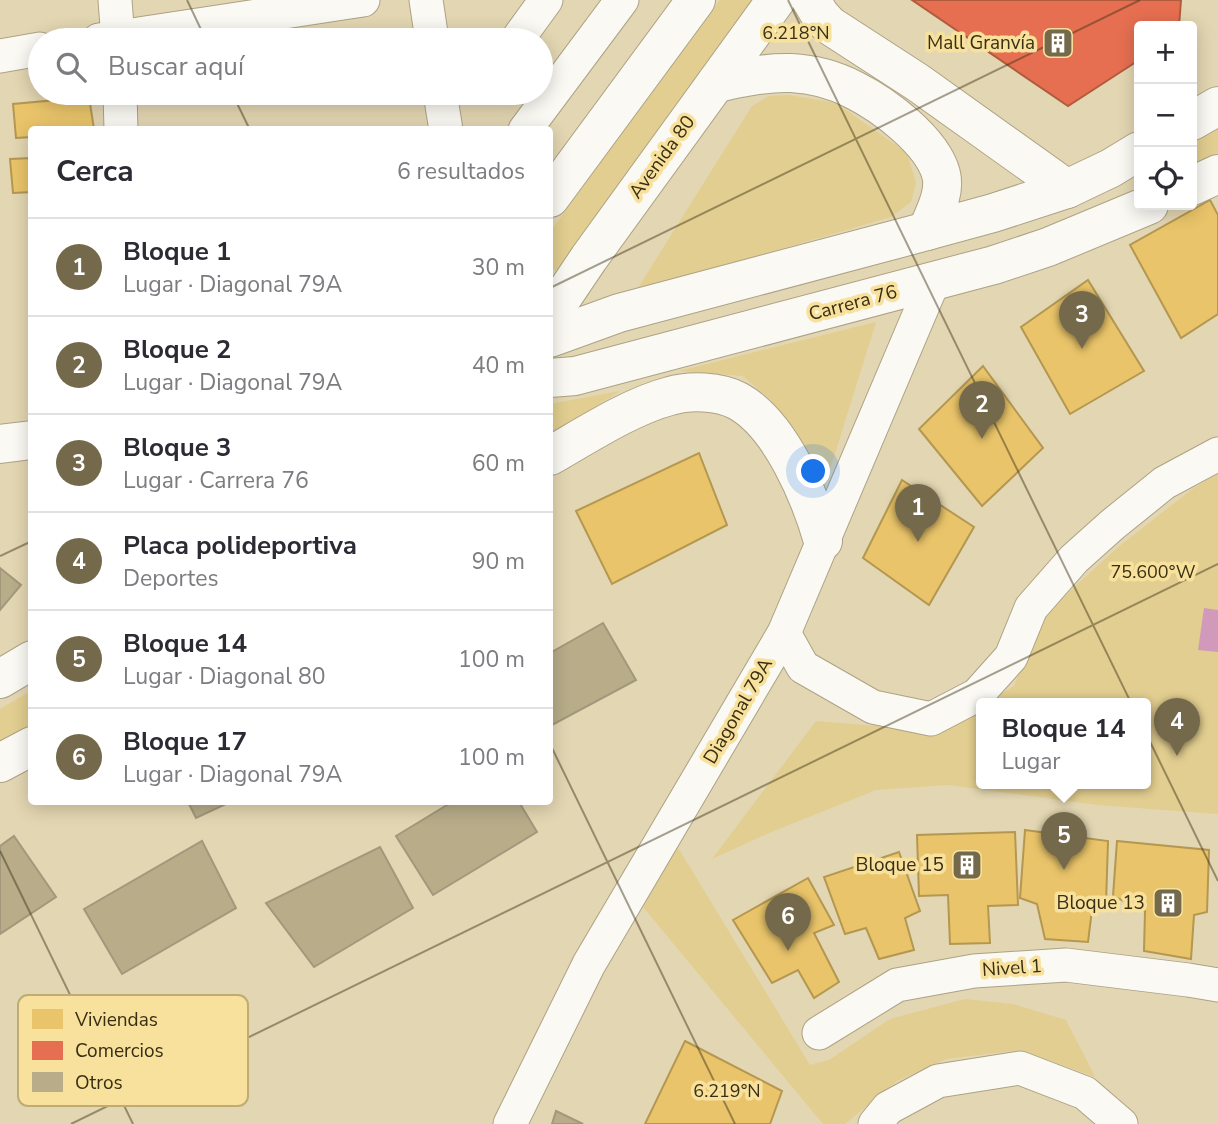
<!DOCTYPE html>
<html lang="es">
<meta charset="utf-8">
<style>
body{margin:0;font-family:"Nunito Sans",sans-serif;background:#f7f7f7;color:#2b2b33}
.controls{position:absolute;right:21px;top:21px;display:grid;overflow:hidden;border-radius:7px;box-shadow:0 4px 18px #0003}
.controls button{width:63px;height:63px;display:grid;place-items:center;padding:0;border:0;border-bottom:2px solid #e1e1e2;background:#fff;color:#2b2b33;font:35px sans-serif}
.you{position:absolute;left:814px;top:472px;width:24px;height:24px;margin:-18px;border:5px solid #fff;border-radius:50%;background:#1a73e8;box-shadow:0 0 0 10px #1a73e833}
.badge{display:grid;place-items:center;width:46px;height:46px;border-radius:50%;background:#74694b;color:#fff;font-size:23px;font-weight:700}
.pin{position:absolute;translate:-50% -58px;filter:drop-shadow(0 2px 4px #0008)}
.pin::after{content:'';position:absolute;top:37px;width:24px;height:21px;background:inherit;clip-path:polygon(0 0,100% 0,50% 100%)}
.popup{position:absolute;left:976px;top:698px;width:175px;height:91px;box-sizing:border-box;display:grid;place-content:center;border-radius:7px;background:#fff;filter:drop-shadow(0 2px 5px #0005);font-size:23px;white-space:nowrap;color:#7c7c81}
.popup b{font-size:26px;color:#2b2b33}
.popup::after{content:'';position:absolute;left:50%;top:100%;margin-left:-14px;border:14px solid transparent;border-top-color:#fff}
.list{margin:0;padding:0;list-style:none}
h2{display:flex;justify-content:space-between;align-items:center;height:91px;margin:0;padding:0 28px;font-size:30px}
h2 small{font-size:23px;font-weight:400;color:#7c7c81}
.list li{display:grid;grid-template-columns:46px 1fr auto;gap:21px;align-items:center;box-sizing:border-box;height:98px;padding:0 28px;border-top:2px solid #e1e1e2}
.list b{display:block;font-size:26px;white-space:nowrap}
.list p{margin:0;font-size:23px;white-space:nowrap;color:#7c7c81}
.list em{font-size:23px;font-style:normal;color:#7c7c81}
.icon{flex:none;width:38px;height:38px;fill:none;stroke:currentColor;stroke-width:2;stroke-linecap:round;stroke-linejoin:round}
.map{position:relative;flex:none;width:1218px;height:1124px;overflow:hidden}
.search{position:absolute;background:#fff;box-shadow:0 4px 18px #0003;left:28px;top:28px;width:525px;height:77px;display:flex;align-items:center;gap:18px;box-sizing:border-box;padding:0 24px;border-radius:38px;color:#7c7c81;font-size:26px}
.panel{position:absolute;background:#fff;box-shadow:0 4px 18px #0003;left:28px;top:126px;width:525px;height:679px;border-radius:7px}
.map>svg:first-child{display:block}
</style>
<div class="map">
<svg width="1218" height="1124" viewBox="0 0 1218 1124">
<rect width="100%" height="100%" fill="#e3d6b2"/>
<!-- green -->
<g fill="#e2ce90">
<path d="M720,0h39l-197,271 -12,-1v-38z"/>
<path d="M789,95l47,8 71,50 9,30 -5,19 -20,15 -255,74 116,-185 17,-10z"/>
<path d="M1218,128v25l-26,13v-23z"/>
<path d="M876,322l-53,170 -27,-56 -26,-37 -27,-23 -64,-5z"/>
<path d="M620,391l-70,44v-31z"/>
<path d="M1218,473v341l-120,-9 -150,-20 -72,5 -107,43 -57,26 104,-138 121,10 45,-26v79h164v-80h-162l30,-18 29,-70 74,-68 74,-58z"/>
<path d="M31,691v34l-31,18v-34z"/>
<path d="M677,846l133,219 19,-5 61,-41 75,-20 48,5 53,16 29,57 -74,-27 -75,9 -49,22 -52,43h-22l-180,-217z"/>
</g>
<!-- water -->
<path fill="#d19abb" d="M1204,608l14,2v42l-20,-2z"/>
<!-- homes -->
<g fill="#e9c46a" stroke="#b49750" stroke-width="2">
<path d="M89,97l5,32 -62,1v7l-16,1 -3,-34z"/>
<path d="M32,158v34l-19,1 -3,-34z"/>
<path d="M1210,200l8,15v99l-37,24 -51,-93z"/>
<path d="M1088,280l56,91 -74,43 -49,-87z"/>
<path d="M983,366l60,82 -61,58 -63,-77z"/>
<path d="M699,453l28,72 -115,59 -36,-73z"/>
<path d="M902,480l72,47 -45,78 -66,-47z"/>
<path d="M1025,830l83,11 -2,63 -13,-2 -5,40 -43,-3 -8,-35 -17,-6z"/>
<path d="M1015,832l3,73 -30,1 2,37 -40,1 -2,-49 -29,1 -2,-61z"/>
<path d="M1117,841l92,9 -2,62 -13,3 -3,44 -47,-8 1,-40 -32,-15z"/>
<path d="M899,852l21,59 -15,7 9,32 -35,9 -13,-31 -21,6 -21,-57z"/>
<path d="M808,878l26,47 -20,8 25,49 -25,16 -16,-28 -26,13 -39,-63z"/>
<path d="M685,1041l97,50 -12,33h-125z"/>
</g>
<!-- shops -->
<path fill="#e76f51" stroke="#b25c3e" stroke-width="2" d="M912,0h269l-2,26h-40v34l-71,46z"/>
<!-- building -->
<g fill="#b8ac89" stroke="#a2987c" stroke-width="2">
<path d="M0,568l21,17 -21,25z"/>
<path d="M603,623l33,57 -86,46v-73z"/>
<path d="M188,802h42l-34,16z"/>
<path d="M452,802h67l18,30 -104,63 -37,-59z"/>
<path d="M14,836l42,61 -56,37v-88z"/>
<path d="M202,841l34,67 -114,66 -38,-65z"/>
<path d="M380,847l33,61 -99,59 -48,-64z"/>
<path d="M556,1111l27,13h-31z"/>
</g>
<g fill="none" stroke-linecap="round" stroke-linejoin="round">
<!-- minor casing -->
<g stroke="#aca285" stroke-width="35">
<g id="minor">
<path d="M115,0l3,40"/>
<path d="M426,0l6,40"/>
<path d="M99,40l264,-40"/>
<path d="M517,40l29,-40"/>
<path d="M0,56l40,-7"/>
<path d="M120,93l1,37"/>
<path d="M440,93l6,37"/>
<path d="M525,130l97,-130"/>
<path d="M784,633l19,34 70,40 58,12 46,-24 34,-38 20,-49 43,-49 38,-34 52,-42 54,-29"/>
<path d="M819,1033l78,-48 77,-14 92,-6 122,15 30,5"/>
<path d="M510,1124l79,-160 195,-331 149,-351"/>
<path d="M875,1124l13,-16 50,-27 82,-13 65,25 36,31"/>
</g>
</g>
<!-- major casing -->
<g stroke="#aca285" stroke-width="40">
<g id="major">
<path d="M811,0l9,15 9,10 88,57 150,107"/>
<path d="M716,83c25,-5 50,-11 75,-10 21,1 44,7 63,17 30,15 78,51 87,84 5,19 -7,40 -14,57"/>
<path d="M1192,121l26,-15"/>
<path d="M1192,186l26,-12"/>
<path d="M550,198l146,-198"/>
<path d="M550,316l39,-58 187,-258"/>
<path d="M550,338l69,-25 308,-82 66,-18 74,-24 44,-21 28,-17"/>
<path d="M550,378l25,-2 419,-111 54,-18 101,-42"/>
<path d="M0,444l32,-4"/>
<path d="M550,456c35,-20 81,-50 120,-60 20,-6 49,-5 68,5 43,24 72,95 85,140"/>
<path d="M0,679l32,-19"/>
<path d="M0,763l32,-17"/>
</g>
</g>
<!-- minor -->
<use href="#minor" stroke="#fbf9f3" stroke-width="33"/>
<!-- major -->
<use href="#major" stroke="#fbf9f3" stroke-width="38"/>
</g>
<!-- ticks -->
<path fill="none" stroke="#382f13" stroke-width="2" stroke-opacity="0.45" d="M187,0l19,40M788,0l430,881M232,93l18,37M550,288l590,-288M0,556l32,-15M550,744l185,380M0,851l133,273M71,1124l1147,-560"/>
<!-- icons -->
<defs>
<g id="building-square" transform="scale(1.575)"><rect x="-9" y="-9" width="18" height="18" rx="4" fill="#74694b" stroke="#f8e19d"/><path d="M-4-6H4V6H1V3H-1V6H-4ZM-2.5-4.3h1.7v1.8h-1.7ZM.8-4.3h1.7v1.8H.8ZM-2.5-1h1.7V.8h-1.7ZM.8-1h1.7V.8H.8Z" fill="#fff"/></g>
</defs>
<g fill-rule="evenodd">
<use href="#building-square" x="1058" y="43"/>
<use href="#building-square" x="967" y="865"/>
<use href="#building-square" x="1168" y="903"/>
</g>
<g text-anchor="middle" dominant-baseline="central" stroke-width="7" stroke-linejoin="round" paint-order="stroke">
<!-- poi labels -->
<g font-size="19" fill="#382f13" stroke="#f8e19d" text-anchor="end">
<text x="1035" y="43">Mall Granvía</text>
<text x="944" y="865">Bloque 15</text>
<text x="1145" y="903">Bloque 13</text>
</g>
<!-- street labels -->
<g font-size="19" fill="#382f13" stroke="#f8e19d">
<text transform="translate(662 157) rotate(-54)">Avenida 80</text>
<text transform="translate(853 303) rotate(-15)">Carrera 76</text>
<text transform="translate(738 711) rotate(-60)">Diagonal 79A</text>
<text transform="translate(1012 968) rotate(-4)">Nivel 1</text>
</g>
</g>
<!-- legend -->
<rect x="18" y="995" width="230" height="111" rx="10" fill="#f8e19d" stroke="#beac74" stroke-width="2"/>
<rect x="32" y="1009" width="31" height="20" fill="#e9c46a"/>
<rect x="32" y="1041" width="31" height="19" fill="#e76f51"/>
<rect x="32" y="1072" width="31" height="20" fill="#b8ac89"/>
<g font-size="19" fill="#382f13">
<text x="75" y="1026">Viviendas</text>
<text x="75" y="1057">Comercios</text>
<text x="75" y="1089">Otros</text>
</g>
<g font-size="18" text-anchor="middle" fill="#382f13" stroke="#f8e19d" stroke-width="7" stroke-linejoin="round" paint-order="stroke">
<text x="796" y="39">6.218°N</text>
<text x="1153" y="578">75.600°W</text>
<text x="727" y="1097">6.219°N</text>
</g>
</svg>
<div class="controls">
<button>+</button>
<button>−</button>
<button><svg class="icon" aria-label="locate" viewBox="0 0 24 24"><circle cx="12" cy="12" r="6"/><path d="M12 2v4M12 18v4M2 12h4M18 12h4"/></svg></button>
</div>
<div class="you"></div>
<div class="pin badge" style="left:918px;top:542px">1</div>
<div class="pin badge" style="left:982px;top:439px">2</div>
<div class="pin badge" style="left:1082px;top:349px">3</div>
<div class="pin badge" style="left:1177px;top:756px">4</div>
<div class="pin badge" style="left:1064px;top:870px">5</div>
<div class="popup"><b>Bloque 14</b>Lugar</div>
<div class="pin badge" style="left:788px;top:951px">6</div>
<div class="search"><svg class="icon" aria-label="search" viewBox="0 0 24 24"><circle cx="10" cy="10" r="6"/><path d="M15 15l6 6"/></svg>Buscar aquí</div>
<section class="panel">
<h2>Cerca<small>6 resultados</small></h2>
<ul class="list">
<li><span class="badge">1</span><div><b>Bloque 1</b><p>Lugar · Diagonal 79A</p></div><em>30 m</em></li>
<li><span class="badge">2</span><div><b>Bloque 2</b><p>Lugar · Diagonal 79A</p></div><em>40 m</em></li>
<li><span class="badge">3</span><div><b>Bloque 3</b><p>Lugar · Carrera 76</p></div><em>60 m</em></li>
<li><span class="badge">4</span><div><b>Placa polideportiva</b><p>Deportes</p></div><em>90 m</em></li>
<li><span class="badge">5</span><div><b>Bloque 14</b><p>Lugar · Diagonal 80</p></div><em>100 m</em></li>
<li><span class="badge">6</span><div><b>Bloque 17</b><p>Lugar · Diagonal 79A</p></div><em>100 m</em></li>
</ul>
</section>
</div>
